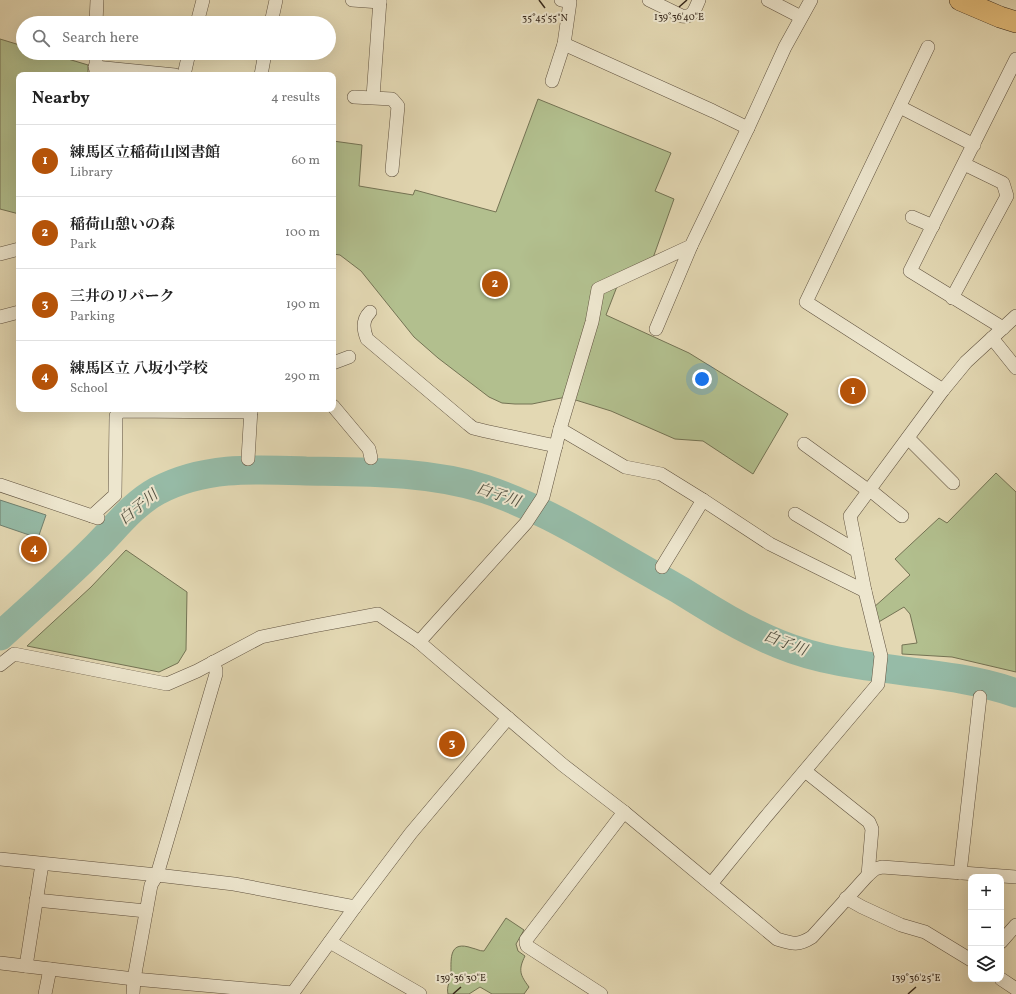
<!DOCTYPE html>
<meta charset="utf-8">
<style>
body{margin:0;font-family:Vollkorn,"Noto Serif JP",serif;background:#f2f2f2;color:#222}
.controls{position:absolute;right:12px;bottom:12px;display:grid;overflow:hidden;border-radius:8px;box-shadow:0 4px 16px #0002}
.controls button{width:36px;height:36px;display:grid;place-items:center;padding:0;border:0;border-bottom:1px solid #e0e0e0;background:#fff;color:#222;font:20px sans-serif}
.you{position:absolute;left:702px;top:379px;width:14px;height:14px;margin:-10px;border:3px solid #fff;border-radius:50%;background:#1a73e8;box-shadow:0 0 0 6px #1a73e833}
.badge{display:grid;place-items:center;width:26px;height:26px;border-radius:50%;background:#b45309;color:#fff;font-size:13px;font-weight:700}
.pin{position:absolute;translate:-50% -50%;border:2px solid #fff;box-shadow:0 1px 4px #0006}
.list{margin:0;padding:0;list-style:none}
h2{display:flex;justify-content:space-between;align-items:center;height:52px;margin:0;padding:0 16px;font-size:17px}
h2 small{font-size:13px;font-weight:400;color:#767676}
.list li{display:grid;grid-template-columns:26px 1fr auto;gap:12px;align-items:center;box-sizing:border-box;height:72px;padding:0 16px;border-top:1px solid #e0e0e0}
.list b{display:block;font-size:15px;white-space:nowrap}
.list p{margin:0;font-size:13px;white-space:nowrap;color:#767676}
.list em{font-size:13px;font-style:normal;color:#767676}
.icon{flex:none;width:22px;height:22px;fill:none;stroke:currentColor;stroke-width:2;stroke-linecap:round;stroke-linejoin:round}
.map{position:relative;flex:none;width:1016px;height:994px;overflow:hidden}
.search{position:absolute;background:#fff;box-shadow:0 4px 16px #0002;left:16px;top:16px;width:320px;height:44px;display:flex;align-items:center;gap:10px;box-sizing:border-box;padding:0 14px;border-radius:22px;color:#767676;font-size:15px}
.panel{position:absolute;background:#fff;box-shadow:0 4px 16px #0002;left:16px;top:72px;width:320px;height:340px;border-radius:8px}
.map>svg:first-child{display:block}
</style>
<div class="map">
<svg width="1016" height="994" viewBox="0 0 1016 994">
<rect width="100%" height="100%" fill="#e3d8b3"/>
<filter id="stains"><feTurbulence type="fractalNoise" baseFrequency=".005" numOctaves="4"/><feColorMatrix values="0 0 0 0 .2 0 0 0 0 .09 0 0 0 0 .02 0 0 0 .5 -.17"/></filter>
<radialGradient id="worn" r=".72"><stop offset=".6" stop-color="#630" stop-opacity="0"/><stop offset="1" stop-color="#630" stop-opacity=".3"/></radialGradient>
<!-- green -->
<g fill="#b2bf8e" stroke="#747354">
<path d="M0,39l23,7v7h25l40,12v10h-69v139l-19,-5z"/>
<path d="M538,99l133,54 -16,38 19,8 -21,59 -30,13 -17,44 83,38 99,61 -35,60 -50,-33 -28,-2 -64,-28 -45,-14 -34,7h-17l-13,-1 -13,-6 -51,-39 -24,-21 -53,-66 -21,-16 -7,-1v-113l29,4 -3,41 54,9 2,-5 81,22z"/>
<path d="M996,473l20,19v180l-64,-15 -50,-3v-9l15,-2 -7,-29 -6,-7 -27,16 -4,-15 37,-33 -15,-16 44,-41 8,5z"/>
<path d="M126,550l61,42 -1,58 -8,13 -19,9 -132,-26 64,-59z"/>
<path d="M506,918l18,12 -8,14 2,7 7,5c-7,14 -5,19 4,31l-5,7h-32l-12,-7 -11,7h-21c-2,-8 3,-13 3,-21 0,-15 -2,-33 21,-25 5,1 7,3 12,3z"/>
</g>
<!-- water -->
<path fill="#96bba7" stroke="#70806f" d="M0,500l46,15 -8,23 -38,-13z"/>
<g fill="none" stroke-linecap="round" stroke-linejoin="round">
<!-- river -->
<path stroke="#96bba7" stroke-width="29" d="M0,636c32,-29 65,-58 95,-88 20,-20 38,-44 62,-57 47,-25 98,-22 149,-20 59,1 122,0 179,18 45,15 86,38 127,62 22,13 45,26 68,39 32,20 64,40 99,54 75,31 160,22 237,49"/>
<!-- minor casing -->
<g stroke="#615340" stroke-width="14">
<g id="minor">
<path d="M352,0l28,2"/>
<path d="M649,0l33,16c11,2 13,-7 17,-16"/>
<path d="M768,0l33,17"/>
<path d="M96,23l1,-23"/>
<path d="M197,23l6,-23"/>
<path d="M271,23l5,-23"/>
<path d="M564,44l149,67 35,17"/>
<path d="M928,47l-122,255 137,88"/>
<path d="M95,67l80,8"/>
<path d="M96,75v-22"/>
<path d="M184,75l5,-22"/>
<path d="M261,75l4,-22"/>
<path d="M552,81l12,-37 6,-42 -9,-2"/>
<path d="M354,97l38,2 6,7 -6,64"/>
<path d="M373,97l7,-97"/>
<path d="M900,107l74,38"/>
<path d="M912,217l21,9"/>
<path d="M0,254l19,-5"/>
<path d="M952,298l55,-102 -4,-13 -39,-19"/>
<path d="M370,312c-8,8 -7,17 -3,27l101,85 5,4 12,3 71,15"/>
<path d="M0,317l19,-5"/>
<path d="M1003,328l-93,-57 106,-212"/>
<path d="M656,329l35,-83"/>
<path d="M992,338l24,30"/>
<path d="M333,363l16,-6"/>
<path d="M333,406l36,43 2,9"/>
<path d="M560,429l65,38 36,7 42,26 67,44 95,47"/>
<path d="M908,438l45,45"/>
<path d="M804,444l65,47"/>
<path d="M248,459l3,-50"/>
<path d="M0,485l98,33"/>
<path d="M870,490l32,26"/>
<path d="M795,514l62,37"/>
<path d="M92,516l23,-21 1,-79 3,-4 4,-1 128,1"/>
<path d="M662,567l41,-67"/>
<path d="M419,642l107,-119 17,-26 17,-68 32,-107 6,-33 93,-43 57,-118 37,-81 26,-47"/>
<path d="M0,665l14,-11 153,30 30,-13 64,-34 53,-11 64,-12 41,28 144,123 61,47 153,127c16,5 21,7 35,-2l56,-62 7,-6 7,-2 134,10"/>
<path d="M805,771l64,51 3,7 -4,46"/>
<path d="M0,859l157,16 77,9 121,23"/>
<path d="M960,873l20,-176"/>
<path d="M711,884l53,-65 114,-135 3,-28 -16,-65 -15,-75 93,-126 23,-28 50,-46"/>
<path d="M846,898l16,9 39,18 24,7 46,28"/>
<path d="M36,900l110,11"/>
<path d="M330,942l90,52"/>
<path d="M1001,942l15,-17"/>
<path d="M0,963l134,16 159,14"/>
<path d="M26,966l16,-102"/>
<path d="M1001,979l15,10"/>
<path d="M45,994l5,-25"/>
<path d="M133,994l1,-15 17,-94 6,-10 59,-201v-4l-3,-8"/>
<path d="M292,994l63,-87 56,-74 97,-115"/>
<path d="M601,994l-74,-48 -1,-3v-3l98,-128"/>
</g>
</g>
<!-- primary casing -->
<g stroke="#36271a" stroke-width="22">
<path id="primary" d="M960,0l40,17 16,5"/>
</g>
<!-- minor -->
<use href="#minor" stroke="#ede6ce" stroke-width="13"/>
<!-- primary -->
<use href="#primary" stroke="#e2bc7a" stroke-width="21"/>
</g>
<!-- ticks -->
<path fill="none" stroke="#36271a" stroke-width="1.5" d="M539,0l6,8M679,7l8,-7M453,994l8,-7M908,994l8,-7"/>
<g text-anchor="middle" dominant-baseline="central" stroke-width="4" stroke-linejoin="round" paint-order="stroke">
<!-- water labels -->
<g font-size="15" font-style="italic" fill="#4e4c3d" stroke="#ede6ce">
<text transform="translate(498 496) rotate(19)">白子川</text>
<text transform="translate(139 508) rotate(-39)">白子川</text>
<text transform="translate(785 644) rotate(21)">白子川</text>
</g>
</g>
<g font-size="10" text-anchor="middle" fill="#36271a" stroke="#ede6ce" stroke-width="4" stroke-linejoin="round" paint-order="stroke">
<text x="679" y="20">139°36'40"E</text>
<text x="545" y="21">35°45'55"N</text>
<text x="461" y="981">139°36'30"E</text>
<text x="916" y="981">139°36'25"E</text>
</g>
<rect width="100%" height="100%" filter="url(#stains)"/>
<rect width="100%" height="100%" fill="url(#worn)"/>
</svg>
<div class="controls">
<button>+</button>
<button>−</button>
<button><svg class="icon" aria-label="layers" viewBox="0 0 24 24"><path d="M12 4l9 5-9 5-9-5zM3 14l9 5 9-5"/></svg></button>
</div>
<div class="you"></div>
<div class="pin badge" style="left:853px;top:391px">1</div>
<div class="pin badge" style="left:495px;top:284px">2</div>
<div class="pin badge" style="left:452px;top:744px">3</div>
<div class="pin badge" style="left:34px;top:549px">4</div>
<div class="search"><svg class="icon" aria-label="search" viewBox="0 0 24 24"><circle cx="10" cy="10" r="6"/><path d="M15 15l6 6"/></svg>Search here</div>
<section class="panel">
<h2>Nearby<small>4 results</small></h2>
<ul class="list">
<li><span class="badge">1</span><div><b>練馬区立稲荷山図書館</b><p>Library</p></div><em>60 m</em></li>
<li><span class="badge">2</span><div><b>稲荷山憩いの森</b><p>Park</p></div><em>100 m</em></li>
<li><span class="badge">3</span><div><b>三井のリパーク</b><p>Parking</p></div><em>190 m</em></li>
<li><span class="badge">4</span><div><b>練馬区立 八坂小学校</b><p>School</p></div><em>290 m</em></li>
</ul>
</section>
</div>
